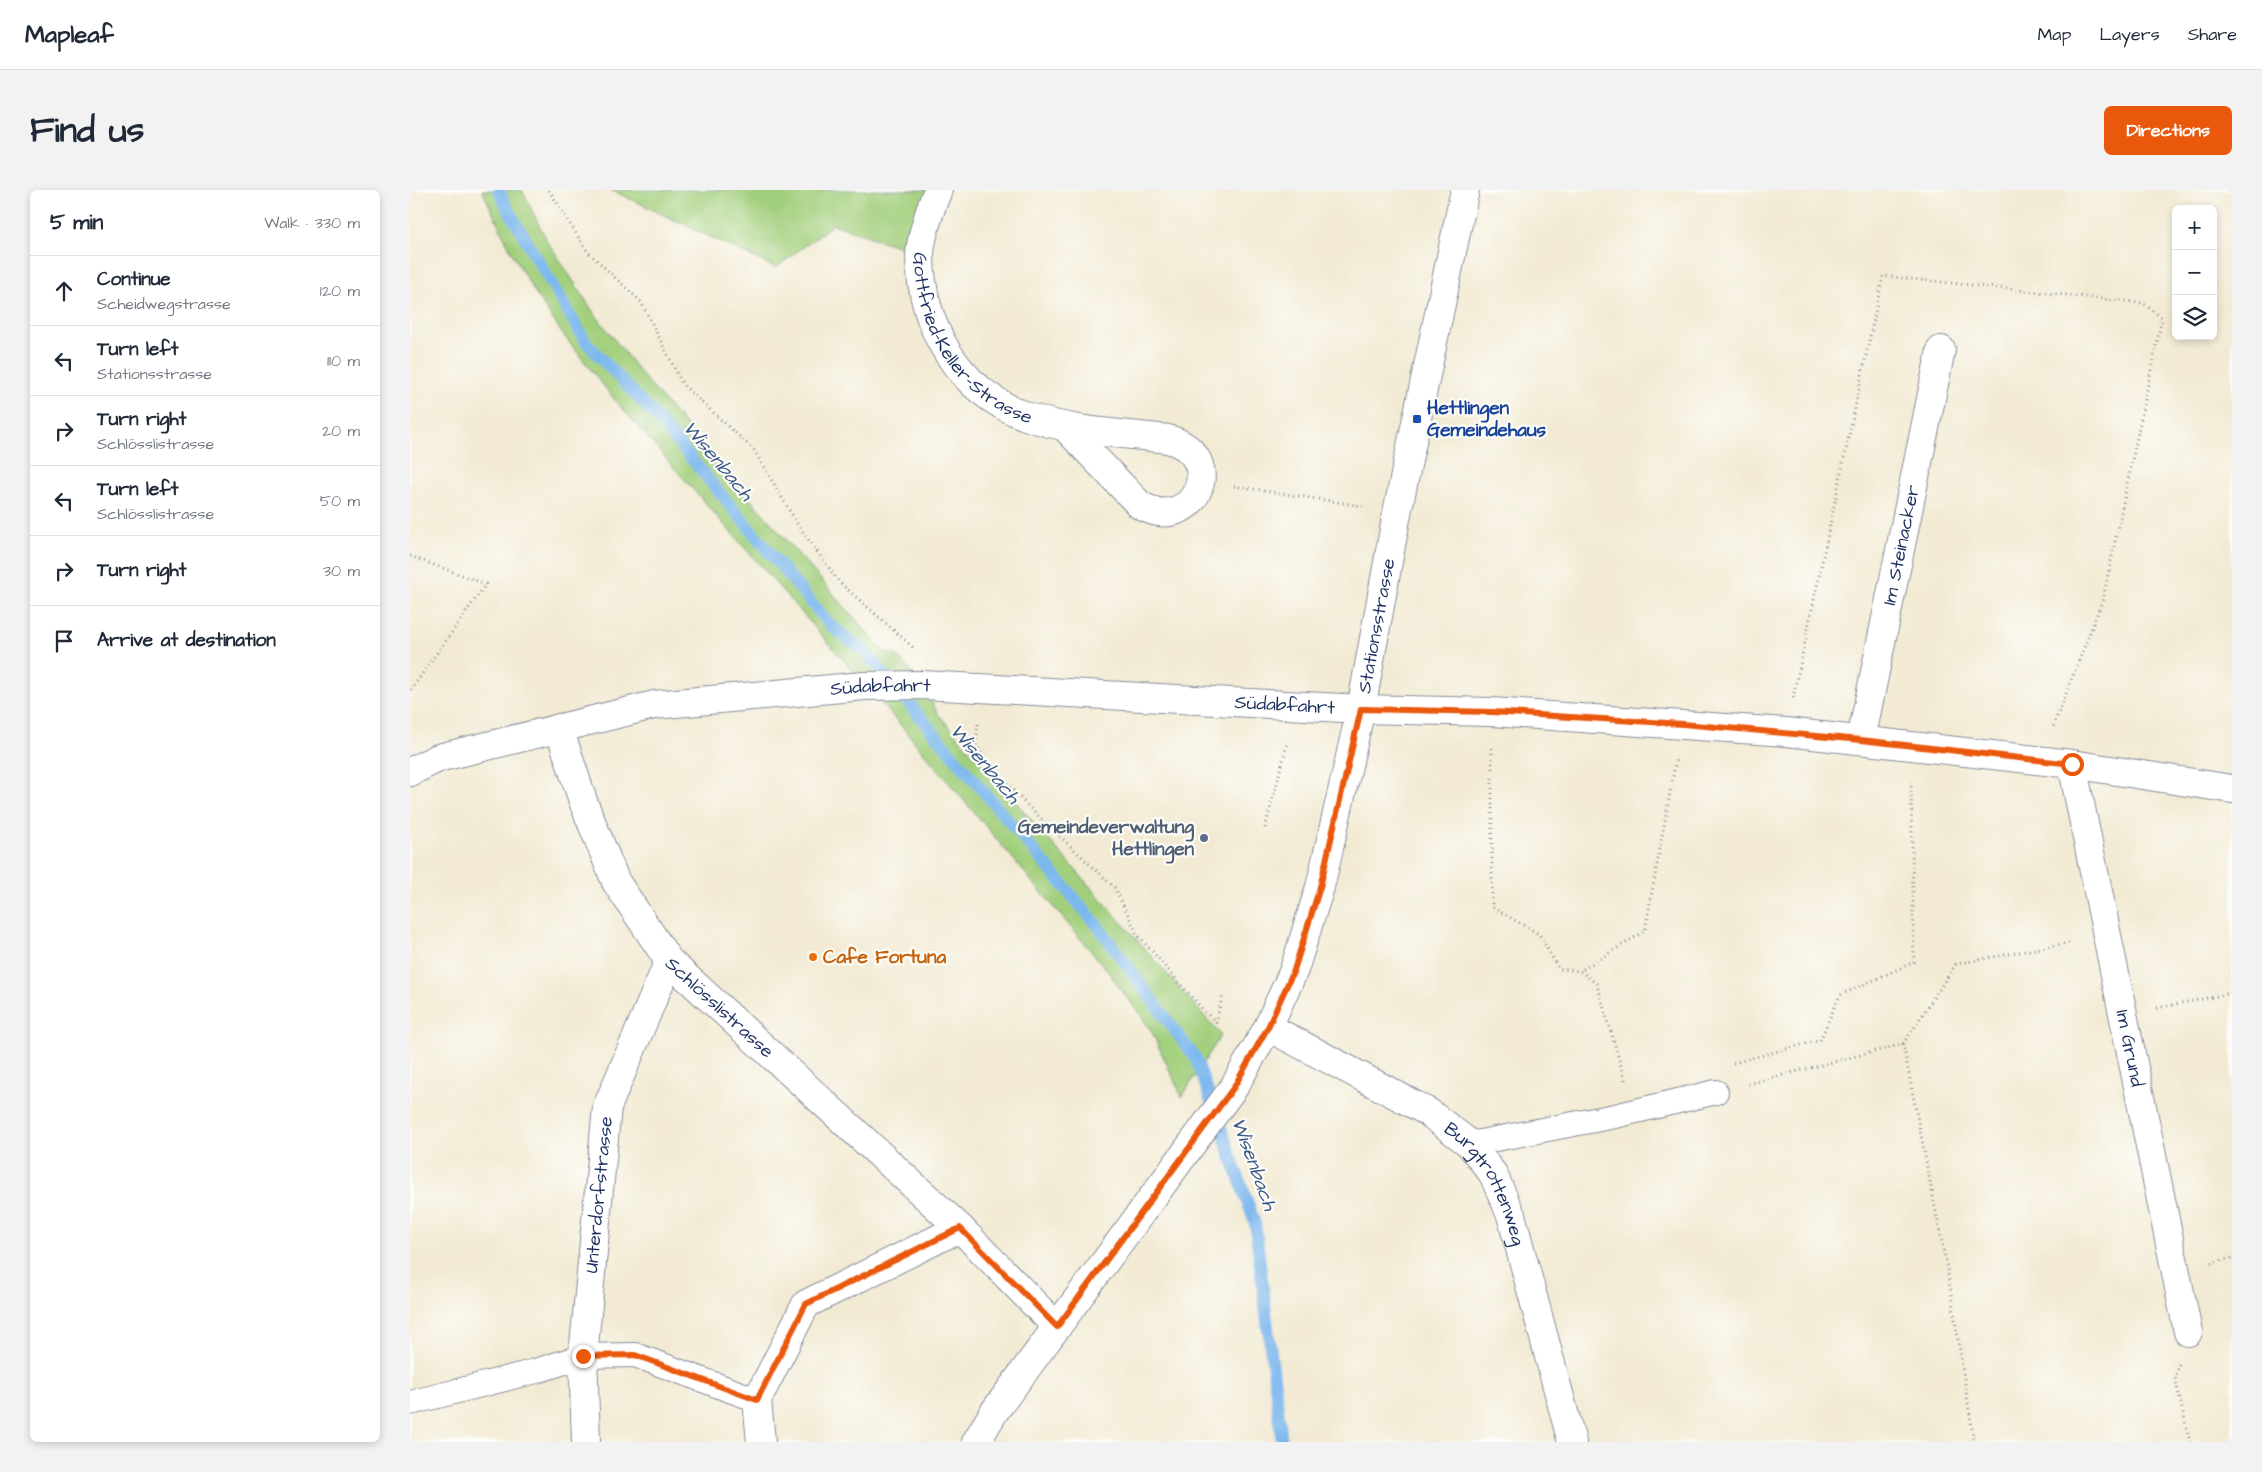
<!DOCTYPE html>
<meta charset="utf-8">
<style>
body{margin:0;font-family:"Architects Daughter",sans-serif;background:#f2f2f3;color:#1f2937}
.controls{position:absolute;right:15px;top:15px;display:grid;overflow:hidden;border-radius:8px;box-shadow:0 2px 8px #0003}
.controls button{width:45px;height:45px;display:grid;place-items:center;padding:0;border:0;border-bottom:1px solid #e0e1e3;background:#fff;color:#1f2937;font:25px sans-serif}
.stop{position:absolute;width:15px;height:15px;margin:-11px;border:4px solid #ea580c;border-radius:50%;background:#fff}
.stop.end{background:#ea580c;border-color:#fff;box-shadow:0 1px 5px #0008}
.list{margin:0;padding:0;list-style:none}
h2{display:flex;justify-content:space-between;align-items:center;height:65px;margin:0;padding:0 20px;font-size:21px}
h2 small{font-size:16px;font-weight:400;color:#747a83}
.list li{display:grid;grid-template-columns:32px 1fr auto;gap:15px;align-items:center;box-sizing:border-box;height:70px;padding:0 20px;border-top:1px solid #e0e1e3}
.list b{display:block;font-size:19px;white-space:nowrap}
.list p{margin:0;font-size:16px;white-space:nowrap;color:#747a83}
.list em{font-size:16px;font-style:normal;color:#747a83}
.icon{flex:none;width:28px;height:28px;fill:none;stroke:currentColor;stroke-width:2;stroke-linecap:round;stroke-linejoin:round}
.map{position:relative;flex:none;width:1822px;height:1252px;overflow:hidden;border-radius:8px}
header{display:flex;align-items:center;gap:30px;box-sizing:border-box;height:70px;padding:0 25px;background:#fff;border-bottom:1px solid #e0e1e3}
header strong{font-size:24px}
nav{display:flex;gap:28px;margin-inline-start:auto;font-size:18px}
.intro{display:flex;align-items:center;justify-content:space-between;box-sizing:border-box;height:120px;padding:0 30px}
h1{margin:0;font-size:35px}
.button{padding:12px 22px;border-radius:8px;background:#ea580c;color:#fff;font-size:18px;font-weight:700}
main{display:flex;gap:30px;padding:0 30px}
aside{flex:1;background:#fff;border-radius:8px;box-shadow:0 2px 8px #0003}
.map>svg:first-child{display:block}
</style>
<header>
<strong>Mapleaf</strong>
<nav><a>Map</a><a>Layers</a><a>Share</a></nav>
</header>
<div class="intro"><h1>Find us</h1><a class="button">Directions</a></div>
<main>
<aside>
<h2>5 min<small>Walk · 330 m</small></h2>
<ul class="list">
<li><svg class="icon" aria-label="ahead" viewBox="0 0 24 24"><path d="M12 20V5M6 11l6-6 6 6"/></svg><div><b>Continue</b><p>Scheidwegstrasse</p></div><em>120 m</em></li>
<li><svg class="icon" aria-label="left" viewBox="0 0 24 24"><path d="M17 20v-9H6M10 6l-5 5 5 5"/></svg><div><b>Turn left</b><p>Stationsstrasse</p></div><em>110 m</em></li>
<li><svg class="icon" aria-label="right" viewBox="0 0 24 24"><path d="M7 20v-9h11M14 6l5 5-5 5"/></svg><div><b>Turn right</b><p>Schlösslistrasse</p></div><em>20 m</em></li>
<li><svg class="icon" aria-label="left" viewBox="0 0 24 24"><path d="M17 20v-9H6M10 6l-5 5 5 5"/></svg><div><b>Turn left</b><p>Schlösslistrasse</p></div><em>50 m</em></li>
<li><svg class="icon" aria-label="right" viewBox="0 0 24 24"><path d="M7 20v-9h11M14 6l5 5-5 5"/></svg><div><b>Turn right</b></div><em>30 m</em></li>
<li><svg class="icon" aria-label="arrive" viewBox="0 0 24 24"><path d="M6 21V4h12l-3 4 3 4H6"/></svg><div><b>Arrive at destination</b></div></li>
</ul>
</aside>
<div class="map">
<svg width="1822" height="1252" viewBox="0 0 1822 1252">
<rect width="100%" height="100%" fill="#fdfcf7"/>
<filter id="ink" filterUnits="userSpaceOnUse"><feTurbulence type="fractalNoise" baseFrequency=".02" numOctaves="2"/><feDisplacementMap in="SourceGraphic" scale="10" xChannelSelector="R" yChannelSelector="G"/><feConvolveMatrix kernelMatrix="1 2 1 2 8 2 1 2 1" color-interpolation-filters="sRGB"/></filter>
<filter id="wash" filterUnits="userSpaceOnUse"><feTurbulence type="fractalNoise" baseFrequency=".0096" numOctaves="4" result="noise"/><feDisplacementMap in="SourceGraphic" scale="20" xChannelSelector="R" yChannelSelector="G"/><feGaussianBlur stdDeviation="1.12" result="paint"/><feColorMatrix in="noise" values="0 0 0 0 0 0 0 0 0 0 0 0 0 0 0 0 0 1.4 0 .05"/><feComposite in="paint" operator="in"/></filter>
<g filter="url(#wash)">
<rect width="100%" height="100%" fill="#f2ead3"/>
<!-- green -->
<g fill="#a2cf7c" stroke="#5e7f6d">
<path d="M72,0h40l24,49 48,74 52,67 239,273 11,2 27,30 15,29 283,321 -39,62 -31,-67 -45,-61 -209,-248 -278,-316 -55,-69 -29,-43 -23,-40z"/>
<path d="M201,0h327l-18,64 -87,-30 -57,44z"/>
</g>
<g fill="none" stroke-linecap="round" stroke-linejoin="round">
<!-- stream -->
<path stroke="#7cb7ee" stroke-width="12" d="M89,0l6,14 80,137 73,78 172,206 34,26 233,274 99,134 59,164 27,219"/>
</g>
</g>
<g filter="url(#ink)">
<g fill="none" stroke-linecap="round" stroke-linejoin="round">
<!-- lane casing -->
<g stroke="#868c98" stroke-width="26">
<g id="lane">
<path d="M1060,954l145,-28 101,-24"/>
<path d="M0,1213l126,-32 47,-15 52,-1 122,45"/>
</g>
</g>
<!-- street casing -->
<g stroke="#868c98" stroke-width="30">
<g id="street">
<path id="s1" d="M528,0c-7,16 -18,49 -18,66 1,70 38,135 106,160 45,16 94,17 142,23 62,17 26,98 -28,66l-74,-77"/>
<path d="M951,519l130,3 295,20 286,32 160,25"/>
<path id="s2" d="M149,538l25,76 32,78 53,79 291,267 97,99"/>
<path id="s3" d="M1451,550l80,-390"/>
<path id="s4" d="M1662,574l116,568"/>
<path id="s5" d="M858,837l160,85 42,32 23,30 18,41 61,227"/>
<path id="s6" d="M176,1252l-3,-86 24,-249 62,-146"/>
<path d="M351,1252l-4,-42 49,-96 154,-76"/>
</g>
</g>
<!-- secondary casing -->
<g stroke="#868c98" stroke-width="30">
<g id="secondary">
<path id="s7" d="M0,582l28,-14 216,-53 210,-19 59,-1 438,24"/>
<path id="s8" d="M566,1252l18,-30 240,-325 34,-60 26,-57 26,-83 41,-178 36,-196 68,-323"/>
</g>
</g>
<!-- path -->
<g stroke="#868c98" stroke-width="3" stroke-dasharray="1 4" stroke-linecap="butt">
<path d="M139,0l38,61 54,51 42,83 71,65 44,75 41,57 76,67"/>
<path d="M824,296l129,20"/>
<path d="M0,366l76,28 -76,107"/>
<path d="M1383,508l90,-422 260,27 19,15 -59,281 -50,128"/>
<path d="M568,534l-2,21 11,18 46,48 82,77 22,46 67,77 12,11 7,-28"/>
<path d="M1082,558v159l47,27 20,35 21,2"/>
<path d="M855,638l23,-87"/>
<path d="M1747,818l75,-15"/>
<path d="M1493,854l53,-80 117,-22"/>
<path d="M1323,873l87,-23 20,-45 74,-33 -3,-180"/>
<path d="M1215,890l-28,-96 -17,-13 65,-40 31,-172"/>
<path d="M1338,894l155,-40 44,224 27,174"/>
<path d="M1801,1073l21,-5"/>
<path d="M1769,1174l-4,14 15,64"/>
</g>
<!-- lane -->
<use href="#lane" stroke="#fff" stroke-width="24"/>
<!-- street -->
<use href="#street" stroke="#fff" stroke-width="28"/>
<!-- secondary -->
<use href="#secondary" stroke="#fff" stroke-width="28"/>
</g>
</g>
<g fill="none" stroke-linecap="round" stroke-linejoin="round" filter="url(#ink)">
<!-- route -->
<path stroke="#ea580c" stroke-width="6" d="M173,1166l52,-1 122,45 49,-96 154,-76 97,99 177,-240 34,-60 26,-57 26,-83 41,-178 131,3 191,12 178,16 211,24"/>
</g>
<!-- markers -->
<rect fill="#1a4fb4" stroke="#fdfcf7" stroke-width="2" x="1002" y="224" width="10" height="10" rx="2.5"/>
<circle fill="#5c6f8a" stroke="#fdfcf7" stroke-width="2" cx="794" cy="648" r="5"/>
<circle fill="#e8710a" stroke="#fdfcf7" stroke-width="2" cx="403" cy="767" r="5"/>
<g text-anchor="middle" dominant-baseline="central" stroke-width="4.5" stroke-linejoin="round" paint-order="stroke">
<!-- street labels -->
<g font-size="19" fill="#1b2f5e" stroke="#fdfcf7">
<text stroke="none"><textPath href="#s1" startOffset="172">Gottfried-Keller-Strasse</textPath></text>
<text stroke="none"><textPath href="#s3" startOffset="199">Im Steinacker</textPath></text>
<text stroke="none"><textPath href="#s8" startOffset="925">Stationsstrasse</textPath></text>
<text stroke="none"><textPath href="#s7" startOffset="481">Südabfahrt</textPath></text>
<text stroke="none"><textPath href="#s7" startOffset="886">Südabfahrt</textPath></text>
<text stroke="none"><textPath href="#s2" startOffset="328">Schlösslistrasse</textPath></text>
<text stroke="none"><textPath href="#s4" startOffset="290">Im Grund</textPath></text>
<text stroke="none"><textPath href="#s5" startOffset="276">Burgtrottenweg</textPath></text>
<text stroke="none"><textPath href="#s6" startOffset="248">Unterdorfstrasse</textPath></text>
</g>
<!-- transit labels -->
<g font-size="19" font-weight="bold" fill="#164399" stroke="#fdfcf7" text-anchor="start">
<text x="1017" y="218">Hettlingen<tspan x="1017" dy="22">Gemeindehaus</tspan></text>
</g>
<!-- service labels -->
<g font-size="19" font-weight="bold" fill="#4e5e75" stroke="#fdfcf7" text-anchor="end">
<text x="784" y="637">Gemeindeverwaltung<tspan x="784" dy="22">Hettlingen</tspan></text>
</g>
<!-- food labels -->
<g font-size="19" font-weight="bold" fill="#c56008" stroke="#fdfcf7" text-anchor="start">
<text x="413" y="767">Cafe Fortuna</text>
</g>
<!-- water labels -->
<g font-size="20" font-style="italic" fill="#385889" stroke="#fdfcf7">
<text transform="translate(308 271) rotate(50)">Wisenbach</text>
<text transform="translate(575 574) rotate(50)">Wisenbach</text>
<text transform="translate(844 974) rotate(70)">Wisenbach</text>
</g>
</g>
</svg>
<div class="controls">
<button>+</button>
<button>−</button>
<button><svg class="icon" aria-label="layers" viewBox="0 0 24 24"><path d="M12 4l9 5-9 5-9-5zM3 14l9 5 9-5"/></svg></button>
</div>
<div class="stop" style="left:1662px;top:574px"></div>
<div class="stop end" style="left:173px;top:1166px"></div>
</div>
</main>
